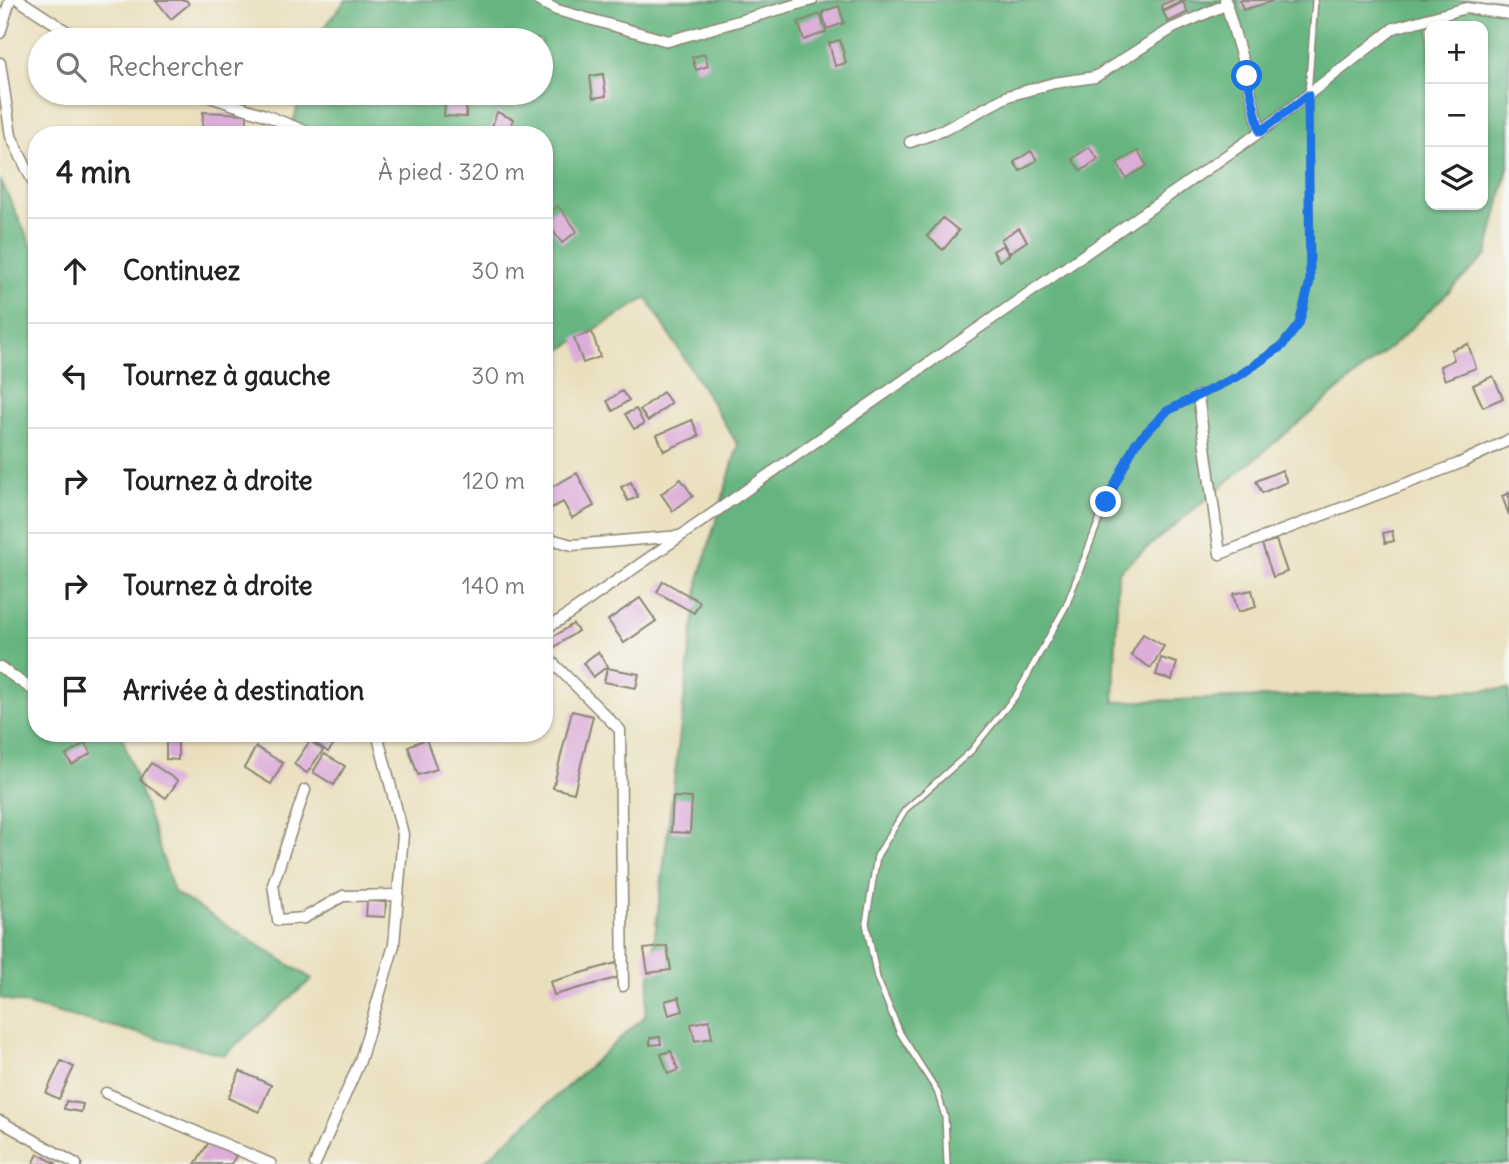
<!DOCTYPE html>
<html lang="fr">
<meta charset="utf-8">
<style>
body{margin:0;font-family:Delius,sans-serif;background:#f2f2f2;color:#222}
.controls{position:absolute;right:21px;top:21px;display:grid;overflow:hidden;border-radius:14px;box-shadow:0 2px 5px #0004}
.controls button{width:63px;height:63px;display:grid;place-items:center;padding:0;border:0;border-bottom:2px solid #e0e0e0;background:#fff;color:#222;font:35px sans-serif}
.stop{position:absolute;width:21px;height:21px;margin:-16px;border:5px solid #1a73e8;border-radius:50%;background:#fff}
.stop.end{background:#1a73e8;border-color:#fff;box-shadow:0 2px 7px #0008}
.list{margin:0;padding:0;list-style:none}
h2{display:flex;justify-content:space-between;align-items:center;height:91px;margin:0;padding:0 28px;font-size:30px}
h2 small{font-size:23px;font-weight:400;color:#767676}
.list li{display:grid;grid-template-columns:46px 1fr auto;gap:21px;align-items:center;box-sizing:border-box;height:105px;padding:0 28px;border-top:2px solid #e0e0e0}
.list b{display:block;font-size:26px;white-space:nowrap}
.list em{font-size:23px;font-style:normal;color:#767676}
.icon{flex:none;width:38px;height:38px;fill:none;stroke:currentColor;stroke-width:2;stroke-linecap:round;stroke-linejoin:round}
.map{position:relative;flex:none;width:1509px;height:1164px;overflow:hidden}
.search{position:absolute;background:#fff;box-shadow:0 2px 5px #0004;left:28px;top:28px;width:525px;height:77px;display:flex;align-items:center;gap:18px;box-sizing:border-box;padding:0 24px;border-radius:38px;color:#767676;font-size:26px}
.panel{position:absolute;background:#fff;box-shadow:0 2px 5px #0004;left:28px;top:126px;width:525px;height:616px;border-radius:28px}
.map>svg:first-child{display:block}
</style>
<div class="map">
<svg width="1509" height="1164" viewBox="0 0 1509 1164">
<rect width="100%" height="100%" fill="#f6f6f2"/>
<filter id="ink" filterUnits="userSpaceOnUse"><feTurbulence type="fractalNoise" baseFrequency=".0143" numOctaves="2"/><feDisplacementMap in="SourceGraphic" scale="14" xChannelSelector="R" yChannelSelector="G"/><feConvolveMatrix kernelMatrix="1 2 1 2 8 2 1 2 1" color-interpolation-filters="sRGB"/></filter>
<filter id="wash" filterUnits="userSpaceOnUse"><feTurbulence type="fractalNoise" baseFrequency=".00686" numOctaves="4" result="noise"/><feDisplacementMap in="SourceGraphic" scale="28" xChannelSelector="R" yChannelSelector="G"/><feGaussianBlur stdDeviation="1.57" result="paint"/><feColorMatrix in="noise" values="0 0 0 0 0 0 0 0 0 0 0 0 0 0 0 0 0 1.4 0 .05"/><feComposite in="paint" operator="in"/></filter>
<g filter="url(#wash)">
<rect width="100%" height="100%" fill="#eadfbc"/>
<!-- forest -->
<g fill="#66b580" stroke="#487056" stroke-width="2" fill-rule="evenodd">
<path d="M346,0h1163v163l-22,92 -88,85 -281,232 -4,130 395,-13v475h-1028l164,-148 54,-437 39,-134 -91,-147 -103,62v-225h-255l13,-42h239v-53h-223l2,-7zM1430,26h53v179h-53z"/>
<path d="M0,179l37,78v476h84l53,159 138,87 -88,76 -224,-57z"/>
</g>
<g id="blocks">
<!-- building -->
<g fill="#dcadd9">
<path d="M156,0h30l3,4 -18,15z"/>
<path d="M1173,0h13l-24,10 -1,-5z"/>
<path d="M1240,0h33v1l-30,9z"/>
<path d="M1183,2l5,10 -20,10 -5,-10z"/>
<path d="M839,6l5,17 -17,6 -5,-17z"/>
<path d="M820,14l6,18 -22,8 -6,-18z"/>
<path d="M840,40l6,23 -11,3 -6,-23z"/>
<path d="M705,54l3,12 -12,4 -4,-13z"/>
<path d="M603,74l3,22 -13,2 -3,-22z"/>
<path d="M446,93h21l-1,24 -22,-1z"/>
<path d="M203,112l44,2v21h-45z"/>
<path d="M497,112l16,7 -5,16h-19z"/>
<path d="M1089,147l9,12 -17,12 -9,-12z"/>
<path d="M1031,151l6,9 -17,11 -6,-9z"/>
<path d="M1138,151l9,15 -21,12 -9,-15z"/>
<path d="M558,206l19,25 -15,12 -18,-24v-2z"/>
<path d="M943,218l16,13 -16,19 -16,-14z"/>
<path d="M1019,228l8,13 -18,12 -8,-14z"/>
<path d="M1003,245l6,10 -10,6 -6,-10z"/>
<path d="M592,332l8,25 -17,6 -9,-25z"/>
<path d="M1468,344l8,24 -31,12 -5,-14 14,-6 -3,-10z"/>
<path d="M1493,376l10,22 -20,9 -10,-22z"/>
<path d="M622,391l7,9 -16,11 -6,-10z"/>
<path d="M663,392l8,11 -23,18 -8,-11z"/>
<path d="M636,409l8,15 -10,5 -9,-15z"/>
<path d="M692,420l7,16 -35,15 -7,-16z"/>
<path d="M1282,470l5,12 -25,11 -6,-12z"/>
<path d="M577,473l17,33 -22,12 -9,-16 -19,10v-21z"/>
<path d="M681,479l12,17 -20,15 -12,-17z"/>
<path d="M631,482l7,15 -10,4 -7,-14z"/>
<path d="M1509,493v22l-7,-19z"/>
<path d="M1392,531l2,10 -9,2 -2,-10z"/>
<path d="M1276,540l11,32 -14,5 -11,-33z"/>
<path d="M663,581l37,21 -6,11 -37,-21z"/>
<path d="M1252,590l4,17 -18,5 -5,-18z"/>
<path d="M640,598l16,23 -32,22 -16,-23z"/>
<path d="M573,624l5,7 -28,19 -5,-8z"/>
<path d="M1143,634l21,12 -13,22 -20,-13z"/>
<path d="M598,652l10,14 -15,11 -10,-14z"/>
<path d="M1161,658l16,5 -5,17 -16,-5z"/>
<path d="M607,668l32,6 -3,14 -32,-6z"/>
<path d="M572,711l21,5 -19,77 -21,-5z"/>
<path d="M303,733h39l-14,19z"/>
<path d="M166,738h12v22l-12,-1z"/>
<path d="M426,739l11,30 -19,6 -10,-29z"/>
<path d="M310,741l13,9 -16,23 -13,-9z"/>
<path d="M85,743l6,10 -19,12 -6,-10z"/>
<path d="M256,747l27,16 -12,21 -27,-16z"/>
<path d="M324,754l21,12 -11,19 -21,-13z"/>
<path d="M151,763l27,18 -12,17 -26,-18z"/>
<path d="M673,797l19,1 -2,35 -19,-1z"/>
<path d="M367,901l19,1 -1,15 -19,-1z"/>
<path d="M667,946l4,24 -23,3 -4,-24z"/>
<path d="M616,963l4,14 -66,18 -4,-13z"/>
<path d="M679,997l4,14 -14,4 -4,-14z"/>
<path d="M709,1020l3,18 -17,3 -4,-17z"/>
<path d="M660,1037l1,7 -11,1v-7z"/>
<path d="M671,1051l7,19 -10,4 -7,-20z"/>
<path d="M61,1061l13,6 -15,32 -13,-6z"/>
<path d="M240,1071l31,14 -12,27 -31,-14z"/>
<path d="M66,1101l17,3 -2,8 -17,-3z"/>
<path d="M211,1139l25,17 -5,8h-36z"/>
<path d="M38,1154l19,10h-24z"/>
</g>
</g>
</g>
<g filter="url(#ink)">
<use href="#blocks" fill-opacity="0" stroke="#8a8574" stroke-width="2"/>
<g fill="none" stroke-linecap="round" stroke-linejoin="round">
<!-- service casing -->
<g stroke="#8a8574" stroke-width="8">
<path id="service" d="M947,1164l-2,-47 -8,-26 -37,-58 -23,-55 -11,-55 11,-67 28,-46 66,-59 46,-57 49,-88 40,-104 29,-58 32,-33 73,-36 41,-29 18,-22 11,-43 -2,-186 7,-95"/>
</g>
<!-- minor casing -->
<g stroke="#8a8574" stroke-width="13">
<g id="minor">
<path d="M19,0l61,40"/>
<path d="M537,0l20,10 111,31 144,-41"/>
<path d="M1225,0l22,76 13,56"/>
<path d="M0,33l10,-33"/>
<path d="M0,63l11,73 26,54"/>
<path d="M198,93l67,22 50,20"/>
<path d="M910,142l34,-12 64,-34 46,-13 41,-6 78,-49 54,-24"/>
<path d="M1198,396l22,158 238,-90 51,-24"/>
<path d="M544,537l28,8 108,-9"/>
<path d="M544,629l16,-9 700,-488 134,-104 72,-20 43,6"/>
<path d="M544,654l76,76 3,256"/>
<path d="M0,667l30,21 7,2"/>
<path d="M240,733h7"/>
<path d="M305,790l-32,94 5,36 26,-2 39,-22 55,-1"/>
<path d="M106,1093l165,71"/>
<path d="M0,1121l76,43"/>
<path d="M315,1164l45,-103 34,-116 9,-111 -26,-101"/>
</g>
</g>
<!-- service -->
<use href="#service" stroke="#fff" stroke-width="5"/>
<!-- minor -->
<use href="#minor" stroke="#fff" stroke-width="10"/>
</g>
</g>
<g fill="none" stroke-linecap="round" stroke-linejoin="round" filter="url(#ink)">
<!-- route -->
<path stroke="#1a73e8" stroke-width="9" d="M1106,502l29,-58 32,-33 73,-36 42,-29 17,-22 11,-43 -2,-186 -48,37 -13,-56"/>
</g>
</svg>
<div class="controls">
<button>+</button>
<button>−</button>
<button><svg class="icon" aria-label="layers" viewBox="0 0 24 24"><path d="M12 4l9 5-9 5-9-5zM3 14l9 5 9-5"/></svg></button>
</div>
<div class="stop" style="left:1247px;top:76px"></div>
<div class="stop end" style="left:1106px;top:502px"></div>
<div class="search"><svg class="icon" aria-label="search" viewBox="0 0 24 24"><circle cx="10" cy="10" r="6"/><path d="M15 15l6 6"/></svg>Rechercher</div>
<section class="panel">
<h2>4 min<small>À pied · 320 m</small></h2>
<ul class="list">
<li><svg class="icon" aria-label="ahead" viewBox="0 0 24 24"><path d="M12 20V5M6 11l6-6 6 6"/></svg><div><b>Continuez</b></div><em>30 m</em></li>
<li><svg class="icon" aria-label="left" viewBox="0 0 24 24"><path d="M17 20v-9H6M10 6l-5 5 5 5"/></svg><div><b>Tournez à gauche</b></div><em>30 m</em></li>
<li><svg class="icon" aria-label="right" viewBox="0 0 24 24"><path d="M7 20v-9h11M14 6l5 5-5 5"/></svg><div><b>Tournez à droite</b></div><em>120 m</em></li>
<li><svg class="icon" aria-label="right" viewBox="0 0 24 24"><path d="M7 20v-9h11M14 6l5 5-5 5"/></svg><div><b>Tournez à droite</b></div><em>140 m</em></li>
<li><svg class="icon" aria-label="arrive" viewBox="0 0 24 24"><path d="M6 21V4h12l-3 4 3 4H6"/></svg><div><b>Arrivée à destination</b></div></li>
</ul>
</section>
</div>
